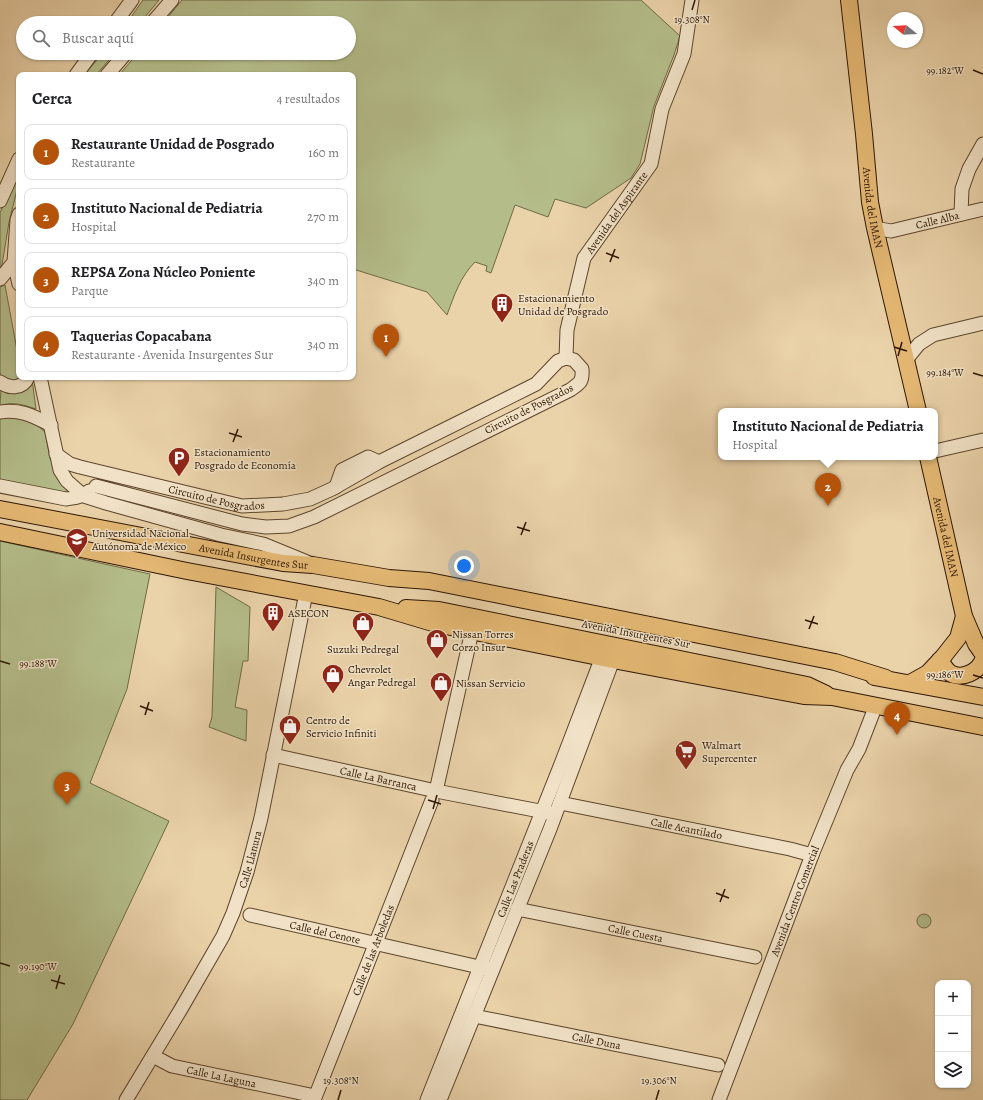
<!DOCTYPE html>
<html lang="es">
<meta charset="utf-8">
<style>
body{margin:0;font-family:Alegreya,serif;background:#f6f6f6;color:#202124}
.controls{position:absolute;right:12px;bottom:12px;display:grid;overflow:hidden;border-radius:8px;box-shadow:0 1px 3px #0004}
.controls button{width:36px;height:36px;display:grid;place-items:center;padding:0;border:0;border-bottom:1px solid #e0e0e0;background:#fff;color:#202124;font:20px sans-serif}
.compass{position:absolute;left:887px;top:12px;width:36px;height:36px;border-radius:50%;background:#fff;box-shadow:0 1px 3px #0004;rotate:288deg}
.you{position:absolute;left:464px;top:566px;width:14px;height:14px;margin:-10px;border:3px solid #fff;border-radius:50%;background:#1a73e8;box-shadow:0 0 0 6px #1a73e833}
.badge{display:grid;place-items:center;width:26px;height:26px;border-radius:50%;background:#b45309;color:#fff;font-size:13px;font-weight:700}
.pin{position:absolute;translate:-50% -33px;filter:drop-shadow(0 1px 2px #0008)}
.pin::after{content:'';position:absolute;top:21px;width:14px;height:12px;background:inherit;clip-path:polygon(0 0,100% 0,50% 100%)}
.popup{position:absolute;left:718px;top:408px;width:220px;height:52px;box-sizing:border-box;display:grid;place-content:center;border-radius:8px;background:#fff;filter:drop-shadow(0 1px 3px #0005);font-size:13px;white-space:nowrap;color:#757577}
.popup b{font-size:15px;color:#202124}
.popup::after{content:'';position:absolute;left:50%;top:100%;margin-left:-8px;border:8px solid transparent;border-top-color:#fff}
.list{margin:0;padding:0;list-style:none}
h2{display:flex;justify-content:space-between;align-items:center;height:52px;margin:0;padding:0 16px;font-size:17px}
h2 small{font-size:13px;font-weight:400;color:#757577}
.list li{display:grid;grid-template-columns:26px 1fr auto;gap:12px;align-items:center;box-sizing:border-box;height:56px;margin:0 8px 8px;padding:0 8px;border:1px solid #e0e0e0;border-radius:8px}
.list b{display:block;font-size:15px;white-space:nowrap}
.list p{margin:0;font-size:13px;white-space:nowrap;color:#757577}
.list em{font-size:13px;font-style:normal;color:#757577}
.icon{flex:none;width:22px;height:22px;fill:none;stroke:currentColor;stroke-width:2;stroke-linecap:round;stroke-linejoin:round}
.map{position:relative;flex:none;width:983px;height:1100px;overflow:hidden}
.search{position:absolute;background:#fff;box-shadow:0 1px 3px #0004;left:16px;top:16px;width:340px;height:44px;display:flex;align-items:center;gap:10px;box-sizing:border-box;padding:0 14px;border-radius:22px;color:#757577;font-size:15px}
.panel{position:absolute;background:#fff;box-shadow:0 1px 3px #0004;left:16px;top:72px;width:340px;height:308px;border-radius:8px}
.map>svg:first-child{display:block}
</style>
<div class="map">
<svg width="983" height="1100" viewBox="0 0 983 1100">
<rect width="100%" height="100%" fill="#ead2a9"/>
<filter id="stains"><feTurbulence type="fractalNoise" baseFrequency=".005" numOctaves="4"/><feColorMatrix values="0 0 0 0 .2 0 0 0 0 .09 0 0 0 0 .02 0 0 0 .5 -.17"/></filter>
<radialGradient id="worn" r=".72"><stop offset=".6" stop-color="#630" stop-opacity="0"/><stop offset="1" stop-color="#630" stop-opacity=".3"/></radialGradient>
<!-- green -->
<g fill="#b4bd8a" stroke="#706a46">
<path d="M143,0h16l-19,23h-13z"/>
<path d="M182,0h459l39,36 -6,19 -20,51 -14,58 -9,14 -45,30 -31,-9 -7,18 -33,-12 -24,68 -5,-2 1,-5 -12,-4c-15,15 -21,34 -28,53l-20,-23 -74,-23v-194h-234l19,-22h211v-30h-186z"/>
<path d="M103,53h12l-19,22h-12z"/>
<path d="M19,167v15l-10,40 -7,43 -2,2v-54z"/>
<path d="M5,285l14,76v16h2l-8,6 -11,-3 -2,-8v-85z"/>
<path d="M32,379l4,30c-12,-4 -24,-8 -36,-3l1,-18z"/>
<path d="M0,417l28,1 17,14 5,26 10,20 8,12 -6,4 -62,-11z"/>
<path d="M0,541l150,33 -23,115 -37,94 79,38 -96,203 -46,76h-27z"/>
<path d="M216,587l34,20 -2,54h-5l-8,46 12,3 -1,31 -37,-14 3,-10z"/>
<circle cx="924" cy="921" r="7"/>
</g>
<g fill="none" stroke-linecap="round" stroke-linejoin="round">
<!-- minor casing -->
<g stroke="#5c452c" stroke-width="15">
<g id="minor">
<path d="M115,23l17,-23"/>
<path d="M152,23l20,-23"/>
<path d="M76,75l16,-22"/>
<path d="M107,75l19,-22"/>
<path d="M0,201l19,-42"/>
<path d="M961,214l1,-25 7,-20 14,-25"/>
<path id="s1" d="M875,228l16,3 92,-22"/>
<path d="M14,262l5,22"/>
<path d="M0,279l14,-17 3,-42 2,-6"/>
<path id="s2" d="M566,358l1,-28 17,-72 67,-94 11,-55 22,-55 8,-54"/>
<path d="M906,360l13,-16 14,-9 50,-12"/>
<path d="M40,377l20,93 7,11 17,15 22,7 115,32 42,9 44,18"/>
<path d="M0,382c9,7 23,7 28,-5"/>
<path d="M0,412c21,-3 33,4 51,13"/>
<path d="M935,451l48,-11"/>
<path id="s3" d="M56,454l14,10 10,3 162,39 41,-2 27,-5 22,-10 47,-27 157,-78 22,-23 8,-3 8,2 8,9c1,13 -2,14 -12,21l-256,127 -25,9 -23,1 -24,-3 -146,-38"/>
<path d="M0,486l66,13c9,-1 16,-2 23,-8"/>
<path d="M336,487l6,-17 26,-13 11,5"/>
<path id="s4" d="M273,755l163,36 114,22"/>
<path d="M436,791l36,-160"/>
<path id="s5" d="M560,803l230,46 22,6"/>
<path id="s6" d="M517,909l238,48"/>
<path id="s7" d="M250,915l238,54"/>
<path id="s8" d="M474,1016l244,49"/>
<path id="s9" d="M153,1056l19,10 143,30"/>
<path id="s10" d="M126,1100l55,-91 42,-73 10,-23 14,-41 14,-54 45,-225"/>
<path id="s11" d="M314,1100l118,-300"/>
<path id="s12" d="M427,1100l134,-336 41,-107"/>
<path d="M440,1100l110,-271 63,-169"/>
<path id="s13" d="M719,1100l93,-245 35,-85 12,-21 17,-44"/>
</g>
</g>
<!-- major casing -->
<g stroke="#2d1602" stroke-width="18">
<g id="major">
<path id="s14" d="M849,0l15,134 6,68 5,26 43,183"/>
<path id="s15" d="M928,457l36,159 12,28 7,10"/>
<path id="s16" d="M0,509l283,54 30,2 76,13 40,3 406,81 51,16"/>
<path d="M0,532l187,39 192,36 57,17 177,36 191,36 28,1 151,30"/>
<path d="M406,608l33,2 368,75 19,9"/>
<path d="M940,660c3,5 6,10 10,13 12,7 28,-1 33,-13"/>
<path d="M874,677l109,20"/>
<path d="M910,683l18,-10 15,-16 15,-19 6,-22"/>
</g>
</g>
<!-- minor -->
<use href="#minor" stroke="#f1e2c7" stroke-width="13"/>
<!-- major -->
<use href="#major" stroke="#e5b974" stroke-width="16"/>
</g>
<!-- ticks -->
<path fill="none" stroke="#2d1602" stroke-width="1.5" d="M692,10l3,-10M973,70l10,4M606,253l13,5M610,262l5,-13M894,347l13,4M898,356l4,-14M973,373l10,3M229,433l13,4M233,442l5,-13M517,527l13,4M521,535l5,-13M805,620l13,4M809,629l5,-13M0,661l10,3M973,675l10,3M140,706l13,5M145,715l4,-13M428,800l13,4M433,809l4,-14M716,893l13,5M720,902l5,-13M0,963l10,3M51,980l14,4M56,989l4,-14M338,1100l3,-10M656,1100l3,-10"/>
<!-- icons -->
<defs>
<g id="building-pin" transform="scale(1.15)"><path d="M0 17L-7.5 6A9.5 9.5 0 1 1 7.5 6Z" fill="#8f2418" stroke="#f1e2c7"/><path d="M-4-6H4V6H1V3H-1V6H-4ZM-2.5-4.3h1.7v1.8h-1.7ZM.8-4.3h1.7v1.8H.8ZM-2.5-1h1.7V.8h-1.7ZM.8-1h1.7V.8H.8Z" fill="#fff"/></g>
<g id="parking-pin" transform="scale(1.15)"><path d="M0 17L-7.5 6A9.5 9.5 0 1 1 7.5 6Z" fill="#8f2418" stroke="#f1e2c7"/><path d="M-3.5-5.5H1a3.5 3.5 0 0 1 0 7H-1V5.5H-3.5ZM-1-3.4V-.6H.8a1.4 1.4 0 0 0 0-2.8Z" fill="#fff"/></g>
<g id="university-pin" transform="scale(1.15)"><path d="M0 17L-7.5 6A9.5 9.5 0 1 1 7.5 6Z" fill="#8f2418" stroke="#f1e2c7"/><path d="M0-5L7-2L0 1L-7-2ZM-4 1L0 2.5L4 1V4Q0 6-4 4Z" fill="#fff"/></g>
<g id="shop-pin" transform="scale(1.15)"><path d="M0 17L-7.5 6A9.5 9.5 0 1 1 7.5 6Z" fill="#8f2418" stroke="#f1e2c7"/><path d="M-5-2.5h2.3a2.7 3.5 0 0 1 5.4 0H5L5.5 6h-11ZM-1.5-2.5h3a1.5 2.3 0 0 0-3 0Z" fill="#fff"/></g>
<g id="supermarket-pin" transform="scale(1.15)"><path d="M0 17L-7.5 6A9.5 9.5 0 1 1 7.5 6Z" fill="#8f2418" stroke="#f1e2c7"/><path d="M-6-5.5h2.5l.6 2H6L4.5 2H-2.5L-4.4-4H-6ZM-1.5 3.2a1.3 1.3 0 1 0 .1 0ZM3 3.2a1.3 1.3 0 1 0 .1 0Z" fill="#fff"/></g>
</defs>
<g fill-rule="evenodd">
<use href="#building-pin" x="502" y="304"/>
<use href="#parking-pin" x="179" y="458"/>
<use href="#university-pin" x="77" y="539"/>
<use href="#building-pin" x="273" y="613"/>
<use href="#shop-pin" x="363" y="623"/>
<use href="#shop-pin" x="437" y="640"/>
<use href="#shop-pin" x="333" y="675"/>
<use href="#shop-pin" x="441" y="683"/>
<use href="#shop-pin" x="290" y="726"/>
<use href="#supermarket-pin" x="686" y="751"/>
</g>
<g text-anchor="middle" dominant-baseline="central" stroke-width="3" stroke-linejoin="round" paint-order="stroke">
<!-- street labels -->
<g font-size="11" fill="#2d1602" stroke="#f1e2c7">
<text stroke="none"><textPath href="#s14" startOffset="209">Avenida del IMAN</textPath></text>
<text stroke="none"><textPath href="#s2" startOffset="158">Avenida del Aspirante</textPath></text>
<text stroke="none"><textPath href="#s1" startOffset="64">Calle Alba</textPath></text>
<text transform="translate(529 409) rotate(-27)">Circuito de Posgrados</text>
<text stroke="none"><textPath href="#s3" startOffset="168">Circuito de Posgrados</textPath></text>
<text stroke="none"><textPath href="#s15" startOffset="82">Avenida del IMAN</textPath></text>
<text stroke="none"><textPath href="#s16" startOffset="258">Avenida Insurgentes Sur</textPath></text>
<text transform="translate(636 634) rotate(11)">Avenida Insurgentes Sur</text>
<text stroke="none"><textPath href="#s4" startOffset="108">Calle La Barranca</textPath></text>
<text stroke="none"><textPath href="#s5" startOffset="129">Calle Acantilado</textPath></text>
<text stroke="none"><textPath href="#s10" startOffset="272">Calle Llanura</textPath></text>
<text stroke="none"><textPath href="#s12" startOffset="238">Calle Las Praderas</textPath></text>
<text stroke="none"><textPath href="#s13" startOffset="213">Avenida Centro Comercial</textPath></text>
<text stroke="none"><textPath href="#s7" startOffset="77">Calle del Cenote</textPath></text>
<text stroke="none"><textPath href="#s6" startOffset="121">Calle Cuesta</textPath></text>
<text stroke="none"><textPath href="#s11" startOffset="161">Calle de las Arboledas</textPath></text>
<text stroke="none"><textPath href="#s8" startOffset="125">Calle Duna</textPath></text>
<text stroke="none"><textPath href="#s9" startOffset="72">Calle La Laguna</textPath></text>
</g>
<!-- poi labels -->
<g font-size="11" fill="#2d1602" stroke="#f1e2c7" text-anchor="start">
<text x="518" y="298">Estacionamiento<tspan x="518" dy="13">Unidad de Posgrado</tspan></text>
<text x="194" y="452">Estacionamiento<tspan x="194" dy="13">Posgrado de Economía</tspan></text>
<text x="92" y="533">Universidad Nacional<tspan x="92" dy="13">Autónoma de México</tspan></text>
<text x="288" y="613">ASECON</text>
<text x="452" y="634">Nissan Torres<tspan x="452" dy="13">Corzo Insur</tspan></text>
<text x="363" y="649" text-anchor="middle">Suzuki Pedregal</text>
<text x="348" y="669">Chevrolet<tspan x="348" dy="13">Angar Pedregal</tspan></text>
<text x="456" y="683">Nissan Servicio</text>
<text x="306" y="720">Centro de<tspan x="306" dy="13">Servicio Infiniti</tspan></text>
<text x="702" y="745">Walmart<tspan x="702" dy="13">Supercenter</tspan></text>
</g>
</g>
<g font-size="10" text-anchor="middle" fill="#2d1602" stroke="#f1e2c7" stroke-width="3" stroke-linejoin="round" paint-order="stroke">
<text x="692" y="23">19.308°N</text>
<text x="945" y="74">99.182°W</text>
<text x="945" y="376">99.184°W</text>
<text x="38" y="667">99.188°W</text>
<text x="945" y="678">99.186°W</text>
<text x="38" y="970">99.190°W</text>
<text x="341" y="1084">19.308°N</text>
<text x="659" y="1084">19.306°N</text>
</g>
<rect width="100%" height="100%" filter="url(#stains)"/>
<rect width="100%" height="100%" fill="url(#worn)"/>
</svg>
<div class="controls">
<button>+</button>
<button>−</button>
<button><svg class="icon" aria-label="layers" viewBox="0 0 24 24"><path d="M12 4l9 5-9 5-9-5zM3 14l9 5 9-5"/></svg></button>
</div>
<svg class="compass" viewBox="-18 -18 36 36"><path d="M0-13l5 13h-10z" fill="#e53935"/><path d="M0 13l5-13h-10z" fill="#757577"/></svg>
<div class="you"></div>
<div class="pin badge" style="left:386px;top:357px">1</div>
<div class="pin badge" style="left:828px;top:506px">2</div>
<div class="popup"><b>Instituto Nacional de Pediatria</b>Hospital</div>
<div class="pin badge" style="left:67px;top:805px">3</div>
<div class="pin badge" style="left:897px;top:735px">4</div>
<div class="search"><svg class="icon" aria-label="search" viewBox="0 0 24 24"><circle cx="10" cy="10" r="6"/><path d="M15 15l6 6"/></svg>Buscar aquí</div>
<section class="panel">
<h2>Cerca<small>4 resultados</small></h2>
<ul class="list">
<li><span class="badge">1</span><div><b>Restaurante Unidad de Posgrado</b><p>Restaurante</p></div><em>160 m</em></li>
<li><span class="badge">2</span><div><b>Instituto Nacional de Pediatria</b><p>Hospital</p></div><em>270 m</em></li>
<li><span class="badge">3</span><div><b>REPSA Zona Núcleo Poniente</b><p>Parque</p></div><em>340 m</em></li>
<li><span class="badge">4</span><div><b>Taquerias Copacabana</b><p>Restaurante · Avenida Insurgentes Sur</p></div><em>340 m</em></li>
</ul>
</section>
</div>
